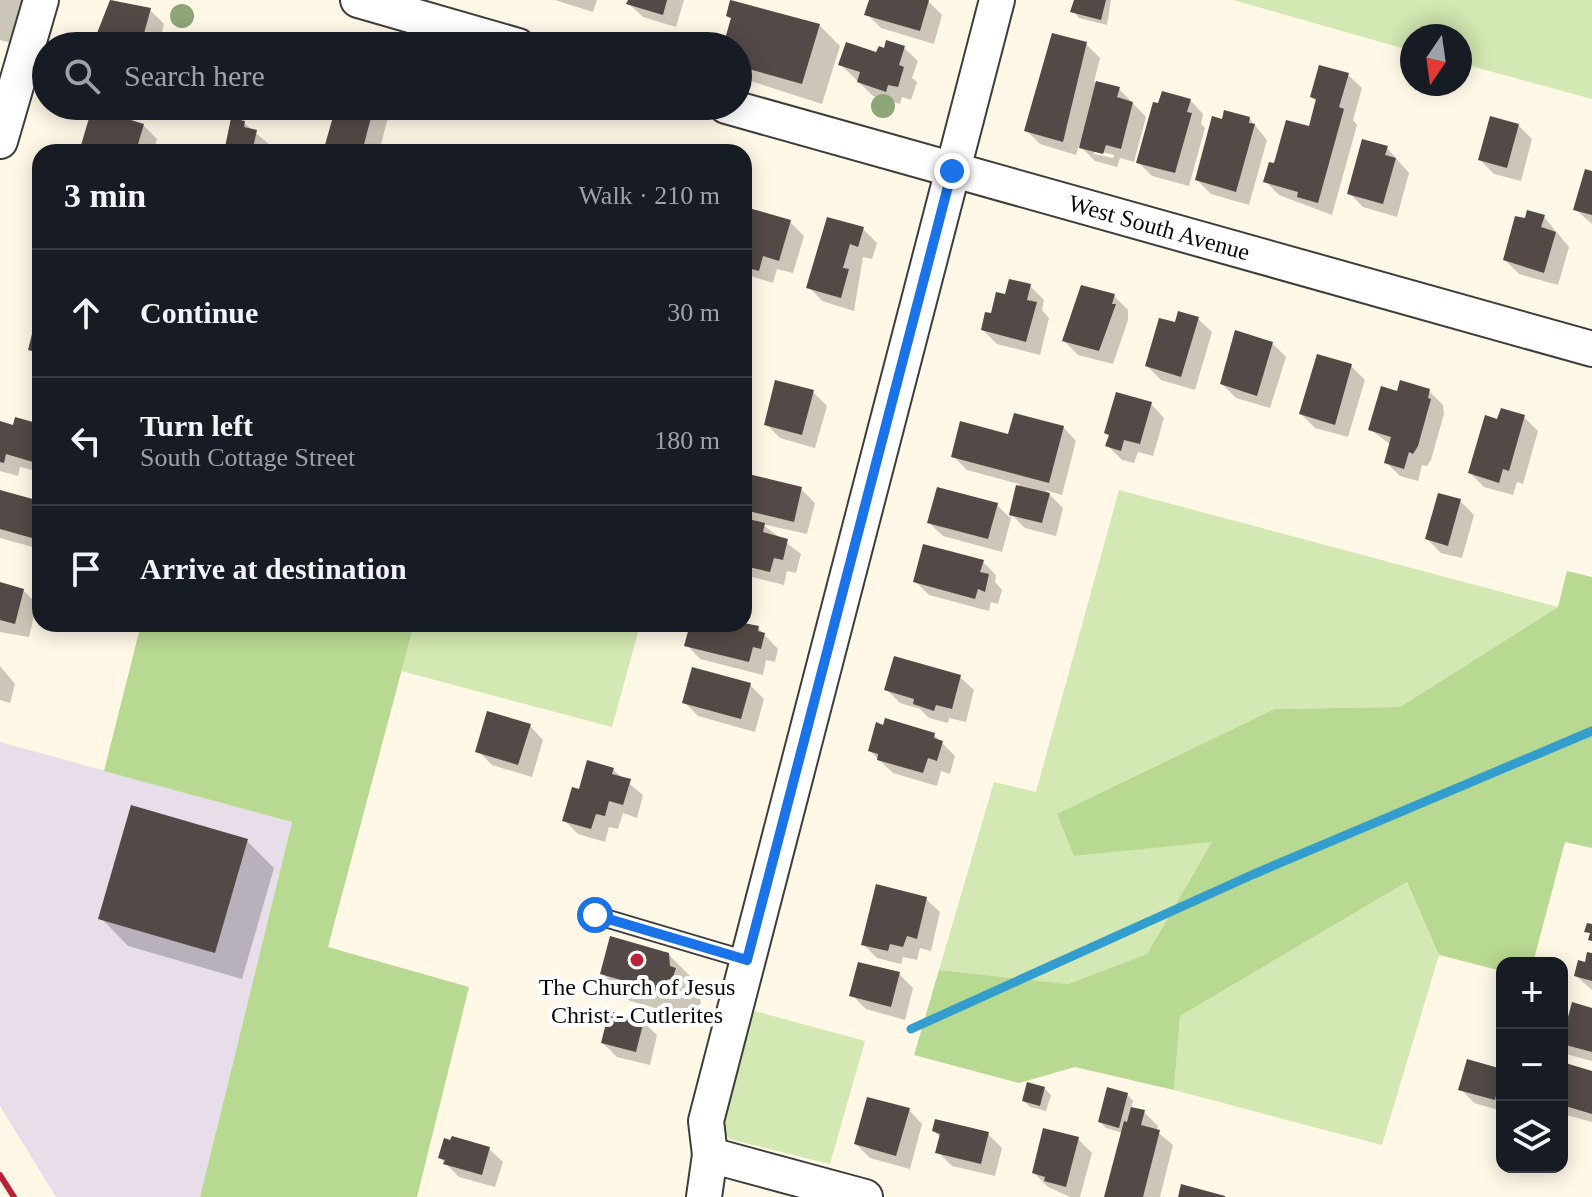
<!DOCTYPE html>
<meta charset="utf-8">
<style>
body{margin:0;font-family:"Times New Roman",serif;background:#20242c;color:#f1f3f6}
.controls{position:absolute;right:24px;bottom:24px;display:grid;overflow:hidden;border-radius:16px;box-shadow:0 4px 20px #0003}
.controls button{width:72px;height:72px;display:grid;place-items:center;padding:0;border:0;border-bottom:2px solid #363941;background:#171b24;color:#f1f3f6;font:40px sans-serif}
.compass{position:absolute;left:1400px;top:24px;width:72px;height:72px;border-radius:50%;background:#171b24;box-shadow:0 4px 20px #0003;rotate:193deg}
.stop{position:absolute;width:24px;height:24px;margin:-18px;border:6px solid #1a73e8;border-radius:50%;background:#fff}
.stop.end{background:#1a73e8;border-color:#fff;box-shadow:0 2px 8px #0008}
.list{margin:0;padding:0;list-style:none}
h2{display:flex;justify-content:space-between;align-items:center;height:104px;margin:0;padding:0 32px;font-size:34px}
h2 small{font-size:26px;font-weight:400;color:#9ea1a6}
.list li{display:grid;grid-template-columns:52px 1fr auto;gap:24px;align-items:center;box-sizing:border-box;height:128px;padding:0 32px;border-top:2px solid #363941}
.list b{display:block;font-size:30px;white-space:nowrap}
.list p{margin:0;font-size:26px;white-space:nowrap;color:#9ea1a6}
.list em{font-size:26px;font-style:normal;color:#9ea1a6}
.icon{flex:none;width:44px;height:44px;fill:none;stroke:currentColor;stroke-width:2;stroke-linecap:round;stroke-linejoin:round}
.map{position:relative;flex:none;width:1592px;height:1197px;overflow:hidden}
.search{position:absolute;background:#171b24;box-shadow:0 4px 20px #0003;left:32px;top:32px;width:720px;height:88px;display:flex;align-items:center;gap:20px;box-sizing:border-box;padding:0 28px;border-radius:44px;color:#9ea1a6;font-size:30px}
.panel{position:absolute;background:#171b24;box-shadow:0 4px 20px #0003;left:32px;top:144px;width:720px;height:488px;border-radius:24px}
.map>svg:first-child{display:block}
</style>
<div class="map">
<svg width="1592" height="1197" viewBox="0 0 1592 1197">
<rect width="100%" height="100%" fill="#fff8e7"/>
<!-- industrial -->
<path fill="#e7deea" d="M0,742l292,80 -92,375h-144l-56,-91z"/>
<!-- green -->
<g fill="#d3e8b2">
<path d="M1233,0h359v99l-132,-36v-27h-48v15z"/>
<path d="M1119,490l439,117 -158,100 -125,2 -200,147 138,-15 -66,113 -79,30 -129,-14 55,-188 42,10z"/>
<path d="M414,624h222l4,1 -28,102 -211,-56z"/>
<path d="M1407,882l32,73 -57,190 -208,-55 6,-74z"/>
<path d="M747,1009l118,32 -35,123 -101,-25 -9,-18z"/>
</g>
<!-- forest -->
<g fill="#b8d991">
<path d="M1567,571l25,6v271l-27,-6 -32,121h-31v8l-63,-16 -32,-73 -227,134 -6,74 -99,-23 -56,16 -105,-28 25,-85 129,14 79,-30 65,-112 -138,14 -17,-42 218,-105 125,-2 158,-100z"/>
<path d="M141,624h273l-86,323 141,40 -52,210h-217l92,-375 -188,-51z"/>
</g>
<!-- shadow -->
<g fill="#0003" fill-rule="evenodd">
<path d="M0,0h32l-13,45 -19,-5z"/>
<path d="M112,0l38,10 14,14 -5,19 11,3h-75z"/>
<path d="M555,0h42l-4,12z"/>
<path d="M630,0h54l-8,27 -33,-10 -14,-13z"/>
<path d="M732,0l87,25 21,21 -18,58 -84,-27v-31h-13l8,-26 -5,-5z"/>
<path d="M871,0l57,1 14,14 -8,29 -53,-16 -14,-14z"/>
<path d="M1076,0h35l-4,25 -28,-7 -6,-7z"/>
<path d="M1086,44l14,14 -6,24 25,7 27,28 -12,45 -14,-4 -3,9 -22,-6 -16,-16 -3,10 -36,-11 -14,-14zM1094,150l20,5 -1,3 -19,-4z"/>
<path d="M904,48l14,13 -6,17 5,4 -6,18 -9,-3 -2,7 -27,-8 -33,-32z"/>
<path d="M1348,75l14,13 -9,32 4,5 -25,90 -53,-20 -14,-14 45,-53 7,-26 -5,-5z"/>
<path d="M1190,100l13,14 -2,10 4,4 -16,58 -37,-10 -14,-14 22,-56z"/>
<path d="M338,106h53l-12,46h-53z"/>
<path d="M1249,118l18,22 -18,65 -38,-11 -14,-14 26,-58z"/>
<path d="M244,123l26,22 -1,7h-43z"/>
<path d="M143,125l14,14 -4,13h-72z"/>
<path d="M1518,125l14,14 -11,42 -27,-7 -14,-14z"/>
<path d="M1387,148l22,25 -12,44 -34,-10 -14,-14z"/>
<path d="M1592,173v51l-17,-15z"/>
<path d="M746,209l44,13 14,14 -11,37 -16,-4 -4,14 -29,-9z"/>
<path d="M1544,217l25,30 -11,38 -39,-11 -14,-14z"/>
<path d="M863,229l14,14 -5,16 -9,-2 -9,54 -32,-10 -13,-14z"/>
<path d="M1030,286l14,14 -2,10 7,8 -9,37 -43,-11 -14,-14 24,-34z"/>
<path d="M744,293l7,7 -7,26z"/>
<path d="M1114,296l14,14v10l-15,44 -35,-9 -14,-14z"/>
<path d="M1198,319l14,13 -17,58 -34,-10 -14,-14 29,-41z"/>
<path d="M1272,343l14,14 -16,51 -34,-10 -14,-14z"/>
<path d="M1351,366l14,14 -17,57 -33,-9 -14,-14z"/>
<path d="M1429,391l14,14 1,9 -13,46 -4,6 -5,-1 -4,16 -18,-5 -14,-14 5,-17 -20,-15 27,-37z"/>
<path d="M813,392l14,14 -12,42 -35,-10 -14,-14z"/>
<path d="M1151,404l13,14 -11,38 -15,-4 -4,11 -12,-3 -14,-14 2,-9 -4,-4z"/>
<path d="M1524,417l14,14 -15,53 -6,-2 -4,13 -29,-8 -14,-14 29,-51z"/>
<path d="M17,420l23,6v46l-20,-5 -2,9 -18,-5v-48l15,4z"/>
<path d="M1063,427l13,14 -14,54 -17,-5 18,18 -7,28 -31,-8 -13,-13 -10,37 -59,-16 -14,-13 68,-18 13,13 9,-34 -52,-14 -14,-14 57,-20z"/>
<path d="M744,475l57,14 14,14 -8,31 -45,-10 39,30 -5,19 -9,-2 -3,14 -40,-10v-46l6,-9 -6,-6z"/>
<path d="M0,492l40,11v46l-40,-11z"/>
<path d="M1460,501l14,14 -12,43 -21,-5 -14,-14z"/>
<path d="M983,562l13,13 -1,7 7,8 -4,14 -7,-2 -2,9 -60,-16 -14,-14z"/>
<path d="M0,583l23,7 14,14 -8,33 -29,-5z"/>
<path d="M758,628l20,21 -3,13 -9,-2 -3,15 -63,-16 -13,-14z"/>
<path d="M0,666l15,18 -5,19 -10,-3z"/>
<path d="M960,677l14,13 -8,32 -17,-4 -1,5 -19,-5 -9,-9 -20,-6 -13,-13z"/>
<path d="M750,685l14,14 -9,33 -57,-16 -14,-14z"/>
<path d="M530,726l13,14 -11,37 -40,-12 -14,-14z"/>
<path d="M934,735l21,21 -5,18 -9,-3 -4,15 -44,-13 -23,-22z"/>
<path d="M613,770l30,25 -6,23 -14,-5 -5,16 -9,-2 -4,15 -27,-8 -14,-14 16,-29z"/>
<path d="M247,841l27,27 -32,111 -114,-33 -27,-28z"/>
<path d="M926,899l14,13 -9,39 -11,-3 -3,12 -14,-3 -2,7 -24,-6 -14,-14z"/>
<path d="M668,954l28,28 5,21 -14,14 -57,-16 -28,-28z"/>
<path d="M1592,956v34l-16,-14z"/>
<path d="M899,974l14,14 -8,32 -39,-11 -14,-14z"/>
<path d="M1592,1010v51l-30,-8v-36l7,2z"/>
<path d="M643,1022l14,13 -7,30 -33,-8 -14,-14z"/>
<path d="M1469,1061l33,10v40l-28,-8 -13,-14z"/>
<path d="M1562,1064l30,9v49l-30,-8z"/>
<path d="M1044,1088l7,7 -5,16 -16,-4 -6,-6z"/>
<path d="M1127,1094l6,7 -2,8 13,3 14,14 -2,5 17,14 -13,52h-53l16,-64 -17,-5 -6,-6z"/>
<path d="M909,1110l13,14 -12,45 -40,-11 -14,-14z"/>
<path d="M934,1131l54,3 14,14 -7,28 -43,-10 -14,-14 3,-14z"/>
<path d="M1078,1139l14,14 -12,44h-10l-22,-10 -14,-14z"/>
<path d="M489,1149l14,13 -8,25 -36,-10 -19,-19z"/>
</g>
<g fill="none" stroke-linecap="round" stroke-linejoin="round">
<!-- stream -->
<path stroke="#339dcd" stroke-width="9" d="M911,1029l343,-155 338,-143"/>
</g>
<!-- building -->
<g fill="#534a47">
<path d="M110,0l41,8 -8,29 31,9h-82z"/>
<path d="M628,0h39l-4,15 -37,-11z"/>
<path d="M730,0l90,24 -18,60 -64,-18v-20h-15l8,-28 -5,-2z"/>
<path d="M869,0h60l-9,31 -56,-16z"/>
<path d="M1074,0h32l-5,20 -31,-8z"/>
<path d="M1052,33l35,9 -24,100 -39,-11z"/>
<path d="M886,40l19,6 -6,19 5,2 -6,20 -10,-2 -2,7 -29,-10 3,-10 -22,-7 8,-23 30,10 3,-6 5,2z"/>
<path d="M1319,65l30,8 -10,34 5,2 -26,94 -21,-6 1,-5 -35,-10 6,-20 5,1 12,-43 23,6 7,-27 -6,-2z"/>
<path d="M1096,81l24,6 -3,10 16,5 -12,47 -15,-4 -3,9 -24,-6z"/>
<path d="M1162,91l29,8 -4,13 5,1 -17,60 -39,-10 17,-61 5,1z"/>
<path d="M336,106h38l-12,46h-39z"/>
<path d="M92,108l52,16 -8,27 -19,-6 -2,7h-36z"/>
<path d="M1224,110l26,7 -1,6 6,1 -19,68 -41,-12 17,-64 10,3z"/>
<path d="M1490,116l29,8 -12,44 -29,-8z"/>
<path d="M231,118l14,3 -1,6 13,3 -5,22h-28z"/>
<path d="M1362,139l26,7 -3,9 11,3 -13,46 -36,-10z"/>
<path d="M1585,169l7,2v44l-19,-5z"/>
<path d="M745,207l46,13 -12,41 -16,-5 -4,15 -15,-4z"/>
<path d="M1527,210l18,5 -4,12 15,5 -12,41 -41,-13 12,-44 10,2z"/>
<path d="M827,217l37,10 -6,20 -8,-3 -7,24 6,1 -8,29 -35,-10z"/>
<path d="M1009,279l22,5 -4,16 10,2 -11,40 -45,-12 4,-18 6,1 5,-21 9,2z"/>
<path d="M1081,285l34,9 -3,10h4l-17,47 -37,-10z"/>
<path d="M1178,311l21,6 -18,60 -36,-11 14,-48 16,4z"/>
<path d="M35,322l5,1v30l-12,-3z"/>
<path d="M1235,330l38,12 -16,54 -37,-12z"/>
<path d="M1317,354l35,10 -17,61 -36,-11z"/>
<path d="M775,380l39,10 -12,45 -38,-10z"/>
<path d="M1400,380l30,9 -2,9 3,1 -13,47 -5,8 -4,-2 -5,17 -20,-6 7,-26 -23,-7 13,-44 16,5z"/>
<path d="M1116,392l36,10 -12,42 -16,-4 -3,11 -16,-5 4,-11 -5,-2z"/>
<path d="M1501,408l24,7 -16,56 -6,-2 -4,14 -31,-10 17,-58 12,4z"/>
<path d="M1014,413l50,13 -15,57 -98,-26 9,-36 48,13z"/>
<path d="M15,417l25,7 -7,38 -27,-8 -2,9 -4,-1v-41l13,4z"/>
<path d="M744,473l58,14 -8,35 -50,-12z"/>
<path d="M1016,485l34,8 -8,30 -33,-8z"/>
<path d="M937,487l61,16 -10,36 -61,-16z"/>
<path d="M0,490l40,11v24l-4,-1 -4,14 -32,-9z"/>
<path d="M1438,493l23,6 -13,47 -23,-7z"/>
<path d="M748,519l17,4 -2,9 25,7 -5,21 -9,-2 -4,14 -26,-6v-39z"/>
<path d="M923,544l61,16 -4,12 9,2 -4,18 -7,-3 -3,10 -62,-17z"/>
<path d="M0,582l24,7 -9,35 -15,-4z"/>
<path d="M744,623l15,3 -1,5 7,2 -4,16 -8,-2 -4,15 -65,-16 6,-22z"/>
<path d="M894,656l67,19 -9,34 -16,-4 -2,6 -21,-7 1,-5 -30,-9z"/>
<path d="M692,667l59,16 -10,36 -59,-16z"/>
<path d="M487,711l44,13 -13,41 -43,-13z"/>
<path d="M885,718l50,15 -1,5 9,3 -6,20 -9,-3 -5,15 -46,-13 1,-6 -10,-3 8,-29 7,3z"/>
<path d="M587,760l27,8 -2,6 19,5 -8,26 -14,-4 -4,15 -9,-2 -5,15 -29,-8 10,-34 7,2z"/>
<path d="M131,805l117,34 -33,114 -117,-34z"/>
<path d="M876,884l51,13 -10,42 -10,-3 -4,11 -13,-3 -2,7 -27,-6z"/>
<path d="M1587,923l5,1v17l-4,-1 2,-7 -6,-1z"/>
<path d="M610,936l59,17 1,13 6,2 -4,12 -4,-1 -9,12 -59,-17z"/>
<path d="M1587,952l5,1v28l-18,-5 4,-16 7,2z"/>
<path d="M858,962l42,10 -9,35 -42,-11z"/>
<path d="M1572,1002l20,6v44l-30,-8v-29l6,2z"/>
<path d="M609,1011l35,9 -8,32 -35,-9z"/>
<path d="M1467,1059l35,10 -7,31 -37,-10z"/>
<path d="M1562,1062l30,9v43l-30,-9z"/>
<path d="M1027,1082l18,5 -5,19 -18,-5z"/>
<path d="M1107,1087l21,6 -9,35 -21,-6z"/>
<path d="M867,1097l43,11 -14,48 -42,-12z"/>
<path d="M1131,1107l14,3 -4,15 19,5 -17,67h-39l20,-76 3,1z"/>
<path d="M935,1119l54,13 -8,32 -46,-11 5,-19 -8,-3z"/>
<path d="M1043,1128l36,9 -13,50 -22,-6 1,-4 -13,-4z"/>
<path d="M452,1136l38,11 -8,28 -39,-11 2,-4 -7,-2 6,-20 6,2z"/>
<path d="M1181,1184l44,12v1h-47z"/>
</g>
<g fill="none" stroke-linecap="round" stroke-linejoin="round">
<!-- service casing -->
<g stroke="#3d3d3d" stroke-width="20">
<path id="service" d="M595,915l152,45"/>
</g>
<!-- minor casing -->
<g stroke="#3d3d3d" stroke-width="38">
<g id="minor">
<path d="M358,0l160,46"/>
<path id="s1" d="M726,106l866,243"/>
<path d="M0,141l41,-141"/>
<path d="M710,1155l155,42"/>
<path d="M704,1197l6,-42 -4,-34 291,-1121"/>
</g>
</g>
<!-- service -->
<use href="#service" stroke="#fff" stroke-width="16"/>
<!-- minor -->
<use href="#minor" stroke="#fff" stroke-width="34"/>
<!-- rail -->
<path stroke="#b92338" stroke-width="6" d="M0,1175l14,22"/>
</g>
<!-- trees -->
<g fill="#8da577">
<circle cx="182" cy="16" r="12"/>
<circle cx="883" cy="106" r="12"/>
</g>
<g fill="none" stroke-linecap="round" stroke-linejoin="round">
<!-- route -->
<path stroke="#1a73e8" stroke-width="10" d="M595,915l152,45 205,-789"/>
</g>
<!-- markers -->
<circle fill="#b92338" stroke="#fff" stroke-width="3" cx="637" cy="960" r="8"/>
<g text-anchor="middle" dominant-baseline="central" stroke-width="8" stroke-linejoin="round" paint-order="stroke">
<!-- street labels -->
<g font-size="24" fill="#0a0a0a" stroke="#fff">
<text stroke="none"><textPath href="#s1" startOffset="450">West South Avenue</textPath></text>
</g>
<!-- poi labels -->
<g font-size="24" fill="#0a0a0a" stroke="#fff">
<text x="637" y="987">The Church of Jesus<tspan x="637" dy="28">Christ - Cutlerites</tspan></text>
</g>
</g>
</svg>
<div class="controls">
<button>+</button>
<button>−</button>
<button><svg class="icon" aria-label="layers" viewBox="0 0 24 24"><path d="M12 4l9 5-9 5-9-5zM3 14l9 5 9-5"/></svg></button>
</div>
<svg class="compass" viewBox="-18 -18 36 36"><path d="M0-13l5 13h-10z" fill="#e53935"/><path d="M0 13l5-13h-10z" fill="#9ea1a6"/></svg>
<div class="stop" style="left:595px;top:915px"></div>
<div class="stop end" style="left:952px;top:171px"></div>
<div class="search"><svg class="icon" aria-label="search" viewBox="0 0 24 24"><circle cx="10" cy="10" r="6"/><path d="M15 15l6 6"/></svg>Search here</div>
<section class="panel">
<h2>3 min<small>Walk · 210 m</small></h2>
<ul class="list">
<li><svg class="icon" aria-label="ahead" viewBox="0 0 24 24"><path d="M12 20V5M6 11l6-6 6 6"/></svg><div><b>Continue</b></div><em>30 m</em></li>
<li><svg class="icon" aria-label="left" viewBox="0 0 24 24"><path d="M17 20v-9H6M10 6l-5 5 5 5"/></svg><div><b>Turn left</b><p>South Cottage Street</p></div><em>180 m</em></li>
<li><svg class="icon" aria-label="arrive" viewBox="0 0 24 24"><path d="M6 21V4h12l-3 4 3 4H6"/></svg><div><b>Arrive at destination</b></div></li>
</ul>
</section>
</div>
